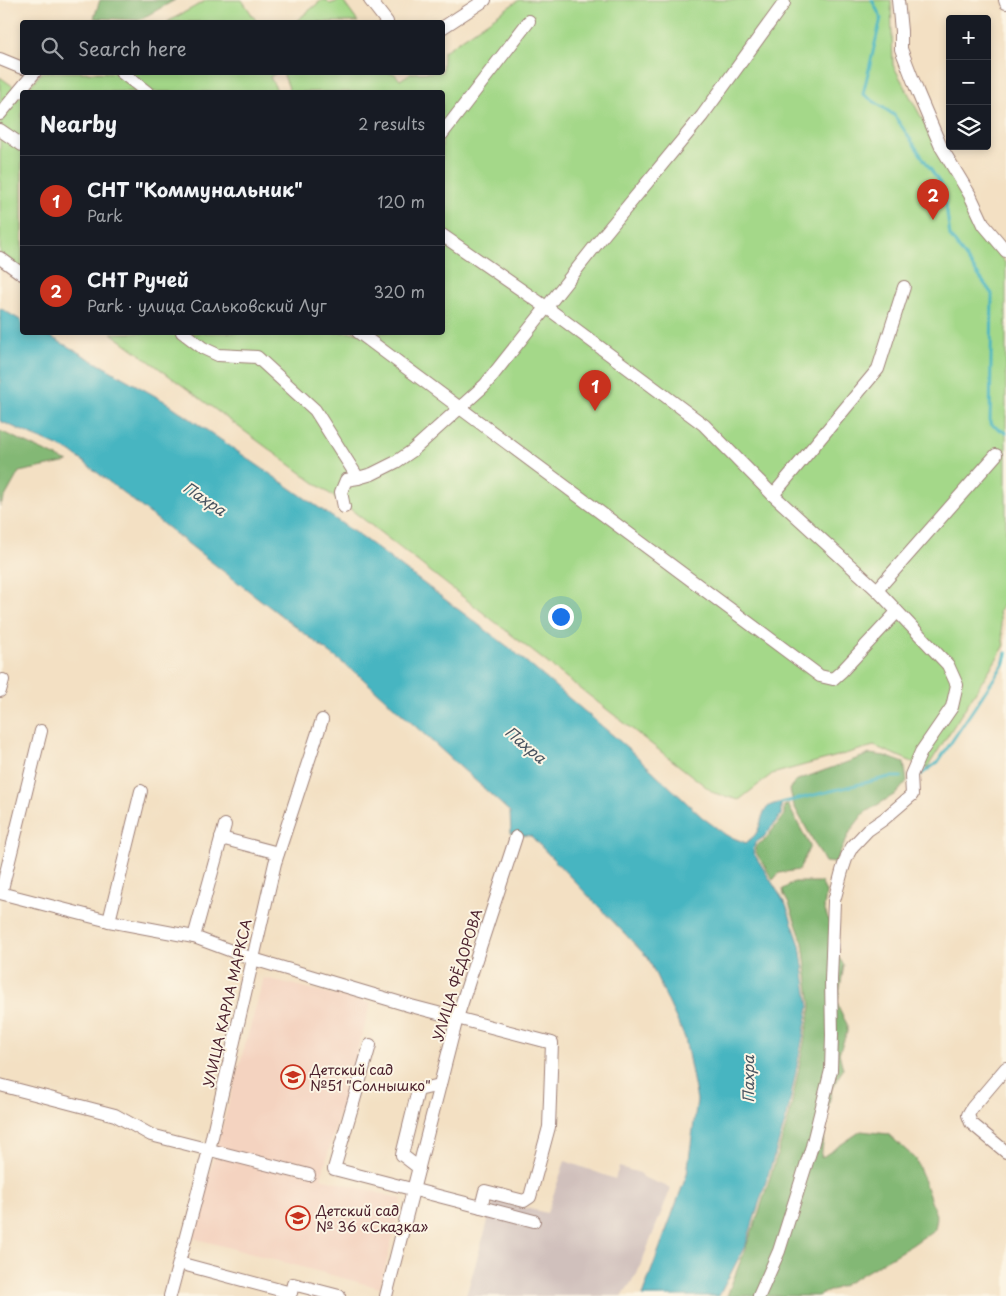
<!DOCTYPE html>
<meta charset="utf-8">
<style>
body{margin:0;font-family:"Playpen Sans",sans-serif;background:#242831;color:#f1f3f6}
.controls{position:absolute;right:15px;top:15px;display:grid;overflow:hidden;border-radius:5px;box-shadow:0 2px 8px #0003}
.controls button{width:45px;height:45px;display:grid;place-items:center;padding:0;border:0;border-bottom:1px solid #363941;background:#171b24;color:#f1f3f6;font:25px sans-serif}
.you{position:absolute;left:560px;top:616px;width:18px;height:18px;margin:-12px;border:4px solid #fff;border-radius:50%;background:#1a73e8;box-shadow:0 0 0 8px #1a73e833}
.badge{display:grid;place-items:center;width:32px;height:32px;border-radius:50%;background:#c8321e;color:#fff;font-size:16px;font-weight:700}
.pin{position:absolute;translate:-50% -41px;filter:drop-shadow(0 1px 2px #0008)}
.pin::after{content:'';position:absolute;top:26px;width:18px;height:15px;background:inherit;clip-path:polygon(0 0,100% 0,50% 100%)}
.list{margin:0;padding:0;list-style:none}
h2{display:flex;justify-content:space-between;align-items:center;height:65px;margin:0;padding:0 20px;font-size:21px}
h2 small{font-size:16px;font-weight:400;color:#9ea1a6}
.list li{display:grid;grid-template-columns:32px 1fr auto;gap:15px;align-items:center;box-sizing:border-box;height:90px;padding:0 20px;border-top:1px solid #363941}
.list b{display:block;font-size:19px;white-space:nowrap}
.list p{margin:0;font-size:16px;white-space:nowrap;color:#9ea1a6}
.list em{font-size:16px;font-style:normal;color:#9ea1a6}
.icon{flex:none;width:28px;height:28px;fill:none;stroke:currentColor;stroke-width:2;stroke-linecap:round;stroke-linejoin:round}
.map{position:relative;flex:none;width:1006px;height:1296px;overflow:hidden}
.search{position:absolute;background:#171b24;box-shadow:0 2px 8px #0003;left:20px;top:20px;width:425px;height:55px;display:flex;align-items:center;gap:12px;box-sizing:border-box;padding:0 18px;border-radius:5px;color:#9ea1a6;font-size:19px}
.panel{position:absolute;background:#171b24;box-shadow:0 2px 8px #0003;left:20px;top:90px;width:425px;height:245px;border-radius:5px}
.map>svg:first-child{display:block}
</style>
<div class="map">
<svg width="1006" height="1296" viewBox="0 0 1006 1296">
<rect width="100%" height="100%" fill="#fcf5e5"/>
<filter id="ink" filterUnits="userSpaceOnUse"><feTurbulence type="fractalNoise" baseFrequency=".02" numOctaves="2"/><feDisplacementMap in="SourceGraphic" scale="10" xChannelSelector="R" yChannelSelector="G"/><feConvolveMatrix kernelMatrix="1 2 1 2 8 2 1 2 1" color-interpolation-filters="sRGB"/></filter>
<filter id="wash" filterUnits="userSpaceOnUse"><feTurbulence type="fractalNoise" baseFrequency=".0096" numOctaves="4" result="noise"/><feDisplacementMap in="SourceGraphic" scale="20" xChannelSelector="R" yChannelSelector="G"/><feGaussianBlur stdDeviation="1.12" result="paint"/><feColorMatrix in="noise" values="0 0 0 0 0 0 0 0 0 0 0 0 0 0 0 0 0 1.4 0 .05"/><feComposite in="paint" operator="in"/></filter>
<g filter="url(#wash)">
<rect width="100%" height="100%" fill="#f3e0c3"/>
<!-- built -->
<path fill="#f4d3c0" d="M264,978l107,25 -50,175 81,21 -22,89 -187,-50 22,-87z"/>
<!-- industrial -->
<path fill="#d0c0bc" d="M565,1161l50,18 4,-12 21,6 2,4 29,11 -34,86 -15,22h-156l28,-95 53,12z"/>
<!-- green -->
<g fill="#a4d889" stroke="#777c5a">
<path d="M207,0h35l15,22h-90z"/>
<path d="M322,0h4l4,4 12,-4 16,22h-63z"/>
<path d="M519,0h372l2,65 91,168 22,31v335l-7,12 5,36 -77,121 -53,-22 -102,28 -33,26 -25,-7 -365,-285 -238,-175 331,-1v-240h-156l3,-4 -6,-15h111l6,7 11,-7 31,-1 1,-20z"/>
<path d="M42,72l234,1 -6,4 8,15h-253z"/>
<path d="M0,77l22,16v177l-22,-16z"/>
</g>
<!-- forest -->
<g fill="#83b875" stroke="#666c50">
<path d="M100,0h75l-36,20 -45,-2z"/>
<path d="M0,431l68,31 -49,10 -19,34z"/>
<path d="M870,754l15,2 19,7 3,18 -10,12 -33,20 -13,17 -16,33 -10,-1 -31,-56 -4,-16 5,-9z"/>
<path d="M788,805l22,41 -11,24 -20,3 -6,7 -18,-29 2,-6 8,-5 19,-25v-9z"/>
<path d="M794,882h27l5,10 -2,16 6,16 4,27 10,14 -4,23 -3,14 4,11 6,11v8l-8,21 4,16 -11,19 -6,32 -5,38 40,-27 27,3 28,25 21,59 -2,11 -23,16 -70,41 -25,10h-90l30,-78 32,-101 22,-110 -8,-64 -14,-39 -5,-9 -1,-6z"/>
</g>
<!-- water -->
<path fill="#47b5c1" stroke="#486a76" d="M0,308l22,13v11l22,1 122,69 201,139 144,108 118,100 73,68 24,18 20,8c2,-2 6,-5 9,-8 10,-14 3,-31 26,-32v12l-17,22 -9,6 -2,9 33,53 14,40 9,62 -22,109 -41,128 -27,52h-77l45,-122 10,-74 -12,-62 -37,-80 -117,-122 -20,-2 -1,-22 -149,-135 -138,-106 -152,-119 -71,-31z"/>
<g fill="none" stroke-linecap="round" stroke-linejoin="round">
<!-- stream -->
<g stroke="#47b5c1" stroke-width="3">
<path d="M872,0l9,18 -18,76 31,21 50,74 6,47 42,58 -2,130 16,9"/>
<path d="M919,776l19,-14 65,-97 3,-12"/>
<path d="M781,803l108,-26h12"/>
</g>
</g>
</g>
<g filter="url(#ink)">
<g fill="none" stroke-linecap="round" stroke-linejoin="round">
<!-- minor casing -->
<g stroke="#9e8077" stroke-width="14">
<g id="minor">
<path d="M370,0l17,22"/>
<path d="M898,0l3,31v18l17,44 23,54 29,48 14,30 22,26"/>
<path d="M1005,0l1,3"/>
<path d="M442,28l43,-28"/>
<path d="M0,59l22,9"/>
<path d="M121,72l26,20"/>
<path d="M0,114l35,-42"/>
<path d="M0,130l22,15"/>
<path d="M442,134l87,-113"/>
<path d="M442,235l104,72 158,118 69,70 104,95 71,75 9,20 -5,22 -31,45 -10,23 1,20 -28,24 -16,11 -16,17 -5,9 -5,15 -8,30 -3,79 1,55 -1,35 -19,76 -33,105 -20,45"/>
<path d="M0,258l22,16"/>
<path d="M182,332l21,16 15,7 39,2 58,53 43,68"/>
<path d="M358,332l462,344 13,3 9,-8 55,-59"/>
<path d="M773,495l105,-126 26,-82"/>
<path d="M344,507l-3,-15 5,-12 12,-2 14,-4 24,-12 16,-11 73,-66 118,-149 99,-120 82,-113"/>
<path d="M877,590l119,-135"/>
<path d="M0,691l3,-11"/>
<path d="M221,838l57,15"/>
<path d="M0,893l109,28 85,16 59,22 158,47 141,37 -3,84 -19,70 -6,4 -39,-10 -4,16 -147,-38 36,-124"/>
<path d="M1,893l40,-162"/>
<path d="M109,921l32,-130"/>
<path d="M194,937l31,-112"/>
<path d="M1006,1068l-34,40 -4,7 3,8 35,29"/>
<path d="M0,1085l115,30 36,20 158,40"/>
<path d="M419,1168l-17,-13 16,-65 22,-5"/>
<path d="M481,1207l53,14"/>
<path d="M179,1263l112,30 2,-9 46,12"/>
<path d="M170,1296l39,-146 66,-287 47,-143"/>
<path d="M386,1296l71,-278 59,-181"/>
</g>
</g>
<!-- minor -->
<use href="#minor" stroke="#fff" stroke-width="12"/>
</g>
</g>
<!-- icons -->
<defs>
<g id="school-ring" transform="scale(1.25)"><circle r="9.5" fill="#fcf5e5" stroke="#c8321e" stroke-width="1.5"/><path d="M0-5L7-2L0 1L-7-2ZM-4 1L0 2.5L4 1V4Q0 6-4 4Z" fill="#c8321e"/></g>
</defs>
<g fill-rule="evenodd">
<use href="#school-ring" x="293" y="1077"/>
<use href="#school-ring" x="298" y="1218"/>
</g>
<g text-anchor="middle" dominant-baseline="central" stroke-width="4" stroke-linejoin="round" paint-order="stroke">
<!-- street labels -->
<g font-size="14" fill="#4a1f2b" stroke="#fcf5e5">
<text transform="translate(457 975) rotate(-73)">УЛИЦА ФЁДОРОВА</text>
<text transform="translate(227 1003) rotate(-77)">УЛИЦА КАРЛА МАРКСА</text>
</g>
<!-- poi labels -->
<g font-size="14" fill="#4a1f2b" stroke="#fcf5e5" text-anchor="start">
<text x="310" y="1069">Детский сад<tspan x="310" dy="16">№51 "Солнышко"</tspan></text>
<text x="316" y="1210">Детский сад<tspan x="316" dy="16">№ 36 «Сказка»</tspan></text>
</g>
<!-- water labels -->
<g font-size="15" font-style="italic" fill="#495460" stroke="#fcf5e5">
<text transform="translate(205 498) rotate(34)">Пахра</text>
<text transform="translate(526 744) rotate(40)">Пахра</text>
<text transform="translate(747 1079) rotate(-90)">Пахра</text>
</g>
</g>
</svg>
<div class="controls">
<button>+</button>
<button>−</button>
<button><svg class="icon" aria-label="layers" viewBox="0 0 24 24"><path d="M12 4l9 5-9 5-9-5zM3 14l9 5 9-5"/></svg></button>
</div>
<div class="you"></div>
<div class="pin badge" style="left:595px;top:411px">1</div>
<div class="pin badge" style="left:933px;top:220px">2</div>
<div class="search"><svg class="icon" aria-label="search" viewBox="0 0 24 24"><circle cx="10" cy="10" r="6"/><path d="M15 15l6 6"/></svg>Search here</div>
<section class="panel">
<h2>Nearby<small>2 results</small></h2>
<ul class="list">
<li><span class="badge">1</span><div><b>СНТ &quot;Коммунальник&quot;</b><p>Park</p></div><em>120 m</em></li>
<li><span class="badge">2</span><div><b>СНТ Ручей</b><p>Park · улица Сальковский Луг</p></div><em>320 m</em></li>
</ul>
</section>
</div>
